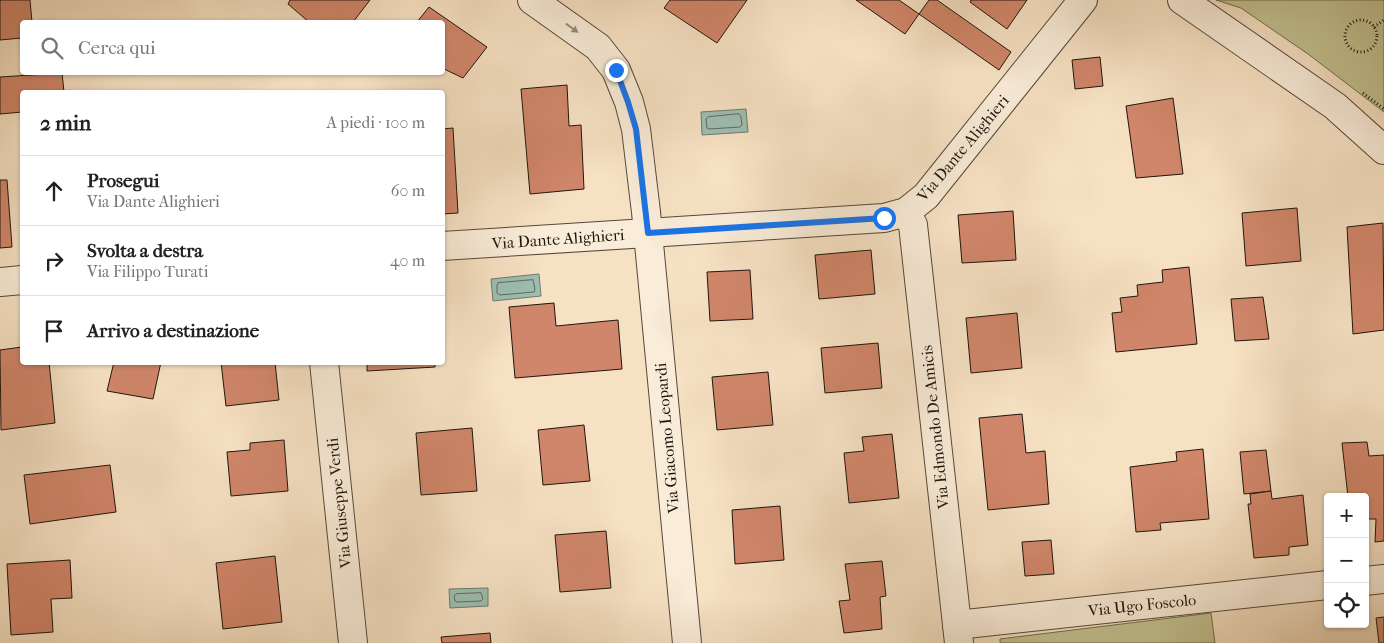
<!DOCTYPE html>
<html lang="it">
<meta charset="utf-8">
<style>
body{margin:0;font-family:"IM FELL French Canon",serif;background:#f6f6f6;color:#202124}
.controls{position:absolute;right:15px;bottom:15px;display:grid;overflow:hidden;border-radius:5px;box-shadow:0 1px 4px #0004}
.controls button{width:45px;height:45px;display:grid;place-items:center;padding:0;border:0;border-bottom:1px solid #e0e0e0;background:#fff;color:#202124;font:25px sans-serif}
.stop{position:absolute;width:15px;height:15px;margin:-11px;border:4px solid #1a73e8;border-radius:50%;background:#fff}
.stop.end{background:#1a73e8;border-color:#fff;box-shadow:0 1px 5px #0008}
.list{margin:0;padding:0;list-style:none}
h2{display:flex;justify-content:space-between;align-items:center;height:65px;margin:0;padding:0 20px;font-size:21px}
h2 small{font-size:16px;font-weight:400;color:#757577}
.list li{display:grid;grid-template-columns:32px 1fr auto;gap:15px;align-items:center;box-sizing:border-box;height:70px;padding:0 20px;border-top:1px solid #e0e0e0}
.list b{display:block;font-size:19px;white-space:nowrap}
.list p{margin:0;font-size:16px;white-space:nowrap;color:#757577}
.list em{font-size:16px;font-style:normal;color:#757577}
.icon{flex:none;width:28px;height:28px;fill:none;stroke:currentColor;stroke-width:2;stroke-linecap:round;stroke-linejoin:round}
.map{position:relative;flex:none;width:1384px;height:643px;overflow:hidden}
.search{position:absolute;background:#fff;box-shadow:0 1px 4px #0004;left:20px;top:20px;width:425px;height:55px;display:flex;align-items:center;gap:12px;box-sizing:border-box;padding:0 18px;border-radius:5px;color:#757577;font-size:19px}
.panel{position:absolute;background:#fff;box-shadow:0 1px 4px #0004;left:20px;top:90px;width:425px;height:275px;border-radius:5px}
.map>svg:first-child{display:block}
</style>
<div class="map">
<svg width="1384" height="643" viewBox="0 0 1384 643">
<rect width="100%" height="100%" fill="#f6e1c3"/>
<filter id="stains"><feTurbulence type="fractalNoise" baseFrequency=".004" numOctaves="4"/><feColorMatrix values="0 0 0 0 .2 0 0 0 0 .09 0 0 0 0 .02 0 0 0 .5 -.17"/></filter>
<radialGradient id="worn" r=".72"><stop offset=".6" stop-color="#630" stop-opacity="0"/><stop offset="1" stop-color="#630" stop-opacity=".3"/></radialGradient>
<!-- green -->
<g fill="#c2c190" stroke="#706b4e">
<path d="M1216,0h168v112l-76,-58 -67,-46z"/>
<path d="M1211,613l4,30h-215v-4z"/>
</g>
<!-- water -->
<g fill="#9dbeb2" stroke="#6b7a70">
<path d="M746,109l2,23 -46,3 -1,-23z"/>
<path d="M539,274l2,22 -48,5 -2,-22z"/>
<path d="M488,588v18l-38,2 -1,-19z"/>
</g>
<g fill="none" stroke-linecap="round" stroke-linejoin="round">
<!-- shore -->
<g stroke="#5e6a60" stroke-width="1">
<path d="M739,114l2,3 1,8 -2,2 -31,2 -2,-1 -1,-9 2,-2z"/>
<path d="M533,280l2,9 -1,3 -34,3 -3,-2v-8l1,-2z"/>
<path d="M481,593l2,6 -2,2 -24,1 -2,-1 -1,-5 2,-2z"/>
</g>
</g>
<!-- building -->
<g fill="#d0866a" stroke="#1f150d">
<path d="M0,0h30l2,22h-10v16l-22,2z"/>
<path d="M290,0h80l-17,22h-44l-21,-18z"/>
<path d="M670,0h77l-30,43 -53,-35z"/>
<path d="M856,0h43l20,14 -14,20z"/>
<path d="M929,0h8l74,52 -12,18 -80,-56z"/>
<path d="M971,0h56l-20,29 -37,-27z"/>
<path d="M429,7l58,40 -24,31 -21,-10v-46h-25z"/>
<path d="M1100,57l3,29 -28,3 -3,-29z"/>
<path d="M62,73l2,19h-42v20l-22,2v-37z"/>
<path d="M567,85l2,41 12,-1 3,64 -54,5 -9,-105z"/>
<path d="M1173,98l10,76 -47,4 -10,-72z"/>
<path d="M453,128l5,85 -16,1v-85z"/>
<path d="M0,180h7l5,67 -12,1z"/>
<path d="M1297,208l4,53 -55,5 -4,-53z"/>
<path d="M1013,211l3,49 -54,3 -4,-48z"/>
<path d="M1383,223l1,107 -31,4 -6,-107z"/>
<path d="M871,250l4,44 -56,5 -4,-44z"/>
<path d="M1189,267l8,77 -81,8 -4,-39 10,-1 -2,-14 18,-2 -1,-11 26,-3 -1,-12z"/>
<path d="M750,270l3,49 -43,2 -3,-49z"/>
<path d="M1263,297l6,42 -34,2 -4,-42z"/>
<path d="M554,303l2,23 62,-6 4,49 -107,9 -6,-71z"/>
<path d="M1017,313l5,55 -51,5 -5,-55z"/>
<path d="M878,343l4,45 -57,5 -4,-45z"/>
<path d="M22,347v15h27l6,61 -54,7 -1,-80z"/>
<path d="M114,362h47l-8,37 -46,-8z"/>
<path d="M221,362h54l4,38 -53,6z"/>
<path d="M367,362h68v5l-68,4z"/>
<path d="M768,372l5,53 -56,5 -5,-53z"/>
<path d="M1022,414l4,39 19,-2 4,53 -61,6 -9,-92z"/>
<path d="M584,425l6,56 -47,4 -5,-55z"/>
<path d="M472,428l5,63 -56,4 -5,-62z"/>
<path d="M892,434l7,64 -50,5 -5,-50 20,-2 -2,-14z"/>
<path d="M284,440l4,51 -57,5 -4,-44 23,-2v-7z"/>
<path d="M1367,442l2,14 15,-1v86l-9,1 1,-23h-11v-22h-17l-6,-54z"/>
<path d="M1203,449l6,70 -49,4 1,7 -25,2 -6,-65 47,-6 -1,-9z"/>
<path d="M1266,450l5,41 -27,3 -4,-42z"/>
<path d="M110,465l6,47 -86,12 -6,-49z"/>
<path d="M1271,491l1,8 31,-4 5,50 -19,2v8l-35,3 -6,-54h3l-1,-10z"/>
<path d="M780,506l4,54 -49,4 -3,-54z"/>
<path d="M606,531l5,57 -51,4 -5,-57z"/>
<path d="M1051,540l3,34 -29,2 -3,-34z"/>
<path d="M275,556l7,66 -59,7 -7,-66z"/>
<path d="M70,560l2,38 -21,1 2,33 -42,3 -4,-71z"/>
<path d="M882,561l4,35 -6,1 2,32 -38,4 -5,-32 11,-1 -5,-36z"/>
<path d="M1384,617v26h-5l-3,-25z"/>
<path d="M490,633l1,10h-49l-1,-6z"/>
</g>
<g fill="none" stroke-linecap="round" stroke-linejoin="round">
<!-- minor casing -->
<g stroke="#55483a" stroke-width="30">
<g id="minor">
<path d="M532,0l66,47 18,23 13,32 7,27 10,83 41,431"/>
<path d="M906,212l7,13 46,418"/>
<path d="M442,246l442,-28 22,-6 20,-16 157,-196"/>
<path d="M0,282l22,-2"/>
<path d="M324,362l29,281"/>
<path d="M1365,581l19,-2"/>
<path d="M957,625l371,-40"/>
</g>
</g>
<!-- tertiary casing -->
<g stroke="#55483a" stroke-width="30">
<path id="tertiary" d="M1182,0l153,106 49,44"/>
</g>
<!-- path -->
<g stroke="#1f150d" stroke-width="3" stroke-dasharray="1 2.5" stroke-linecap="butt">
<circle cx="1361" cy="36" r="16"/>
<path d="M1374,27l10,-7"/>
<path d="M1363,93l21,16"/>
</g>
<!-- minor -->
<use href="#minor" stroke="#f9ecd8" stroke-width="28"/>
<!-- tertiary -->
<use href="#tertiary" stroke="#f9ecd8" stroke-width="28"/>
</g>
<!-- one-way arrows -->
<defs><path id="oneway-solid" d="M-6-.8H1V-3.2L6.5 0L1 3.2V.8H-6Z" transform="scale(1.25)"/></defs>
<use fill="#978b7d" href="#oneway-solid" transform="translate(572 28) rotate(36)"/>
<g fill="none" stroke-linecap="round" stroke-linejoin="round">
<!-- route -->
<path stroke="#1a73e8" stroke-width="6" d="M616,70l12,32 8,27 12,104 236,-15"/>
</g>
<g text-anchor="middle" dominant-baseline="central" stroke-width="4" stroke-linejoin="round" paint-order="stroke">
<!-- street labels -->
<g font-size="16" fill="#1f150d" stroke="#f9ecd8">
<text transform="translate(963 148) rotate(-50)">Via Dante Alighieri</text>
<text transform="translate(558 239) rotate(-4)">Via Dante Alighieri</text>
<text transform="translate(935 427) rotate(-96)">Via Edmondo De Amicis</text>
<text transform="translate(667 438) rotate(-95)">Via Giacomo Leopardi</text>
<text transform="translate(339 503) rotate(-96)">Via Giuseppe Verdi</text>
<text transform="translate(1142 605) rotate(-6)">Via Ugo Foscolo</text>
</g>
</g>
<rect width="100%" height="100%" filter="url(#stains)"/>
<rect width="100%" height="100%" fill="url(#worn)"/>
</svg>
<div class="controls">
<button>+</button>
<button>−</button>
<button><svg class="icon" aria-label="locate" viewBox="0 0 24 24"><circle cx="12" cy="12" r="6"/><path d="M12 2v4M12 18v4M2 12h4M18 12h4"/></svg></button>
</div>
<div class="stop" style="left:884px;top:218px"></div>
<div class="stop end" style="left:616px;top:70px"></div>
<div class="search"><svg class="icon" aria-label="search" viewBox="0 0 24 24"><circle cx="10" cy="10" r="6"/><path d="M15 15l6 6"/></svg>Cerca qui</div>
<section class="panel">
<h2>2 min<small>A piedi · 100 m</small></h2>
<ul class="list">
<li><svg class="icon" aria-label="ahead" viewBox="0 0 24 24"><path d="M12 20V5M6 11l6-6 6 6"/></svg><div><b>Prosegui</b><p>Via Dante Alighieri</p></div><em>60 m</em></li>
<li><svg class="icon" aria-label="right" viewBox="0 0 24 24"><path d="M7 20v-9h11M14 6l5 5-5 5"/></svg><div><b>Svolta a destra</b><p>Via Filippo Turati</p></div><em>40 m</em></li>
<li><svg class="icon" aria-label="arrive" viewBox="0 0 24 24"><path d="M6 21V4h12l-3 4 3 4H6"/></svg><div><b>Arrivo a destinazione</b></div></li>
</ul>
</section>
</div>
